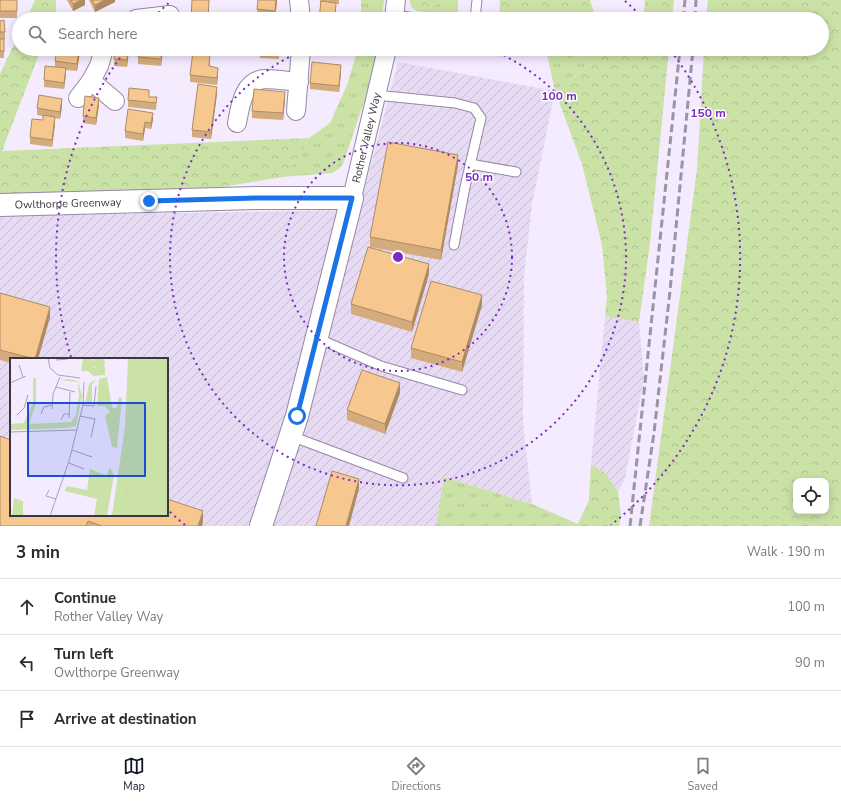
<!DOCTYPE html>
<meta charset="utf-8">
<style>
body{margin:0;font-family:"Nunito Sans",sans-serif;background:#f2f2f3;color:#2b2b33}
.controls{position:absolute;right:12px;bottom:12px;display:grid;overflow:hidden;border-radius:8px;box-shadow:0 2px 10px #0003}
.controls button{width:36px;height:36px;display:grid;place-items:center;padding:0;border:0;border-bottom:1px solid #e1e1e2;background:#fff;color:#2b2b33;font:20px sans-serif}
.stop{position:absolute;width:12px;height:12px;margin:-9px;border:3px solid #1a73e8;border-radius:50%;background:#fff}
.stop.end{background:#1a73e8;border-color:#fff;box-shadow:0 1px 4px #0008}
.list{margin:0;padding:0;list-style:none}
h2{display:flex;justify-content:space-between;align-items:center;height:52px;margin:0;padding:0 16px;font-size:17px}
h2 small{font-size:13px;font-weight:400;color:#7c7c81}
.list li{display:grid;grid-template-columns:26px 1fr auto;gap:12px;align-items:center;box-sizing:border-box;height:56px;padding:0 16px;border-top:1px solid #e1e1e2}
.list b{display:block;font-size:15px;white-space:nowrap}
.list p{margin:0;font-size:13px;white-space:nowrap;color:#7c7c81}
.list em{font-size:13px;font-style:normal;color:#7c7c81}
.icon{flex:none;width:22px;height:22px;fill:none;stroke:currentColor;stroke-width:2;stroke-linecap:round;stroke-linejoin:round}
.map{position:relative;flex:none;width:841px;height:526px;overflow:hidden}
.search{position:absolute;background:#fff;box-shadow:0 2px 10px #0003;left:12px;right:12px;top:12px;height:44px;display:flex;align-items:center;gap:10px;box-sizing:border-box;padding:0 14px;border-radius:22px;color:#7c7c81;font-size:15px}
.sheet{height:220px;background:#fff}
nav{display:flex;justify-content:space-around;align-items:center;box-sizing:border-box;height:56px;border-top:1px solid #e1e1e2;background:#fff;font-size:11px;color:#7c7c81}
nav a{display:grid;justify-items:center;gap:2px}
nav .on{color:#111827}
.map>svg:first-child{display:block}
</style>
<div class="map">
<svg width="841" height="526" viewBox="0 0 841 526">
<defs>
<pattern id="industrial-furrows" width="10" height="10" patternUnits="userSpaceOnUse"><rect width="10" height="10" fill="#e6dbf3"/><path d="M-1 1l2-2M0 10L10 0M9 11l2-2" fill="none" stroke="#c6bdd2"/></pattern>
<pattern id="grass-tufts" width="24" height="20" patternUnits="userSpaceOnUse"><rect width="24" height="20" fill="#cbe2a7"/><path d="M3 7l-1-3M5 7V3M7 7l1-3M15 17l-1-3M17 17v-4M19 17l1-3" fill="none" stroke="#afc291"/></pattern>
<pattern id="forest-crowns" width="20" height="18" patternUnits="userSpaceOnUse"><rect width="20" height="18" fill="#cbe2a7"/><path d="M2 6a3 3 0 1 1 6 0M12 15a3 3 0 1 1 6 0" fill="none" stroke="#afc291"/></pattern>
</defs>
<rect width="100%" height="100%" fill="#f4ebff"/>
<!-- industrial -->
<g fill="url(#industrial-furrows)" fill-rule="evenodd">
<path d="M398,62l157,29 -23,113 -8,73 -1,145 9,82 -88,-27 -8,49h-436v-310l359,-6zM11,359h156v156h-156z"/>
<path d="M605,316l34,6 5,57 -19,99 -7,14 -12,-19 -15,-8z"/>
</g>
<!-- grass -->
<g fill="url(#grass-tufts)">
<path d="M361,0h23l-2,19h-21z"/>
<path d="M441,0h17v16l-41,-5 -5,-3c14,1 18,2 29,-8z"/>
<path d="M358,49h20l-2,17 -33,98 -4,5 -7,4 -50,4 17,-20 10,-19 21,-15 17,-38z"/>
<path d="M546,49h36l9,15 -36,27z"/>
<path d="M444,477l88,27 46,20 -1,2h-141z"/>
</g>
<!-- forest -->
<g fill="url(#forest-crowns)" fill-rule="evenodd">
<path d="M35,0h21v10l-3,9h-27z"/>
<path d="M409,0h32c-11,10 -15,9 -29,8z"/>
<path d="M500,0h90l6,19h-97z"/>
<path d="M645,0h29l-2,19h-29z"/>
<path d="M708,0h133v526h-192l48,-357 7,-120h118v-30h-116zM796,481h30v30h-30z"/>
<path d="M19,34v15h22l-39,102 307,-13 -10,19 -17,20 -78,13 -86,1 -118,4v-121z"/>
<path d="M582,49h87l-19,194 -11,79 -34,-6 2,-20 -5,-51 -20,-81 -27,-73 36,-27z"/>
<path d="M591,465l15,8 12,19 3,24 -2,10h-42l12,-26z"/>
</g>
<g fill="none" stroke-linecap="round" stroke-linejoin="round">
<!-- lane casing -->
<g stroke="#9687a6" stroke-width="11">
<g id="lane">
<path d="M395,15l26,4"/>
<path d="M475,19l2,-19"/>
<path d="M376,95l79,8 19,5 7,10 -16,69 -11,58"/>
<path d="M470,164l46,8"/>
<path d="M317,338l64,28 81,24"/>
<path d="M291,436l112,42"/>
</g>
</g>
<!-- street casing -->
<g stroke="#9687a6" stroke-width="20">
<g id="street">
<path d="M299,0l2,19"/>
<path d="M136,19l34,-4"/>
<path d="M394,19l2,-19"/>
<path d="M91,81l8,-15 5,-17"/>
<path d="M78,98l13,-17 24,20"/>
<path d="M296,111l5,-62"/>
<path d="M237,123c3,-16 6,-42 27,-44 11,0 24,2 35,3"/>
<path id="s1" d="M352,198l35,-149"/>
</g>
</g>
<!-- secondary casing -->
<g stroke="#9687a6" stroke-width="24">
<g id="secondary">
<path id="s2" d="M0,205l258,-7h94l-55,218 -36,110"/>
</g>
</g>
<!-- lane -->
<use href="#lane" stroke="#fff" stroke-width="9"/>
<!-- street -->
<use href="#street" stroke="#fff" stroke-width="18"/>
<!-- secondary -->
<use href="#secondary" stroke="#fff" stroke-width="22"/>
<!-- rail -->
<g stroke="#9b94a4" stroke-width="3" stroke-dasharray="8 4" stroke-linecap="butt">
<path d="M683,19l2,-19"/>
<path d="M695,19l1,-19"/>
<path d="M630,526l50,-477"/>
<path d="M640,526l14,-93 16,-142 23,-242"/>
</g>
</g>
<!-- wall -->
<g fill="#d4ab7c">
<rect x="0" y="0" width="17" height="18"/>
<path d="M67,0h18v5l-12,6z"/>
<path d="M89,0h26v2l-20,10z"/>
<path d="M277,0l-2,19 -18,-3v-7z"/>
<path d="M320,0h19v4h-3v6l-16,-7z"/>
<path d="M0,21l5,11v7h-5z"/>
<rect x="0" y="39" width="4" height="19"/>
<path d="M80,49l-3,22 -11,-1 -2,19 -20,-2v-7l11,-13v-6z"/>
<path d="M115,49h14l-2,18 -13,-1z"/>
<path d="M163,49l-2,17 -23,-2v-7z"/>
<path d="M192,49h20v4l-20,-2z"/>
<path d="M279,49v10l-19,-1v-7z"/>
<path d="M210,61v5l8,8 -1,11 -27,-3v-7z"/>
<path d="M341,72l-2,20 -29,-3v-6z"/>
<path d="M217,94l-6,45 -19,-2v-7z"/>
<path d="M149,97h8l-1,13 -28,-3v-7z"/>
<path d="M285,99l-2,21 -31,-2v-7z"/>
<path d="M99,105l-3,20 -13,-2v-7z"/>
<path d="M62,106l-2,13 -5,-1v6l-3,23 -22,-3v-7l13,-17v-4l-6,-1v-7z"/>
<path d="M153,113v7l-2,9 -6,-1 -2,13 -18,-3v-7z"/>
<path d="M458,165l-17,95 -71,-13v-10z"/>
<path d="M429,274l-17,58 -61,-18v-10z"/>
<path d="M0,293l50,24 -12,42h-27v4l-11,-3z"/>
<path d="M482,305l-20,67 -51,-14v-10z"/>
<path d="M400,393l-15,41 -38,-14v-10z"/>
<path d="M0,436l203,85 -1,5h-202z"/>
</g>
<!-- shaded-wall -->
<g fill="#ad8b65">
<path d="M81,0h4v5l-12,6v-7z"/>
<path d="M105,0h10v2l-20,10v-7z"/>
<path d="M276,0h1v2l-2,17z"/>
<path d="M79,49l1,3 -3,19v-7z"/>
<path d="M128,49h1l-2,18v-7z"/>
<path d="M162,49l1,1 -2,16v-7z"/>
<path d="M341,65v7l-2,20v-6z"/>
<path d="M66,68v7l-2,14v-6z"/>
<path d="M218,68v6l-1,11v-7z"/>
<path d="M217,87v7l-6,45v-7z"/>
<path d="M285,92v7l-2,21v-7z"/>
<path d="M99,98v7l-3,20v-7z"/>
<path d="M62,99v7l-2,13v-7z"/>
<path d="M153,113v7l-2,9v-6z"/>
<path d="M55,117v7l-3,23v-7z"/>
<path d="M145,122v6l-2,13v-7z"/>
<path d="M458,155v10l-17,95v-10z"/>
<path d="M429,264v10l-17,58v-10z"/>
<path d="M482,295v10l-20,67v-10z"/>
<path d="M50,307v10l-12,42h-3z"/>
<path d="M400,383v10l-15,41v-10z"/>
<path d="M359,479v10l-10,37h-3z"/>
<path d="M203,511v10l-1,5h-4z"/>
</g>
<!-- building -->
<g fill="#f7c790" stroke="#ad8b65">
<rect x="0" y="0" width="17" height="11"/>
<path d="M71,0h10l-8,4z"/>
<path d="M92,0h13l-10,5z"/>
<path d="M192,0h17l-1,19h-17z"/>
<path d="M258,0h18l-1,11 -18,-2z"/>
<path d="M321,1l15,2 -1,16h-16z"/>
<path d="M258,15l17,2v2h-18z"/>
<path d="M4,20l1,12h-5v-11z"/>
<rect x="0" y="39" width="4" height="12"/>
<path d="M57,49h22l-2,15 -22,-3z"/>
<path d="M115,49h13l-1,11 -13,-1z"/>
<path d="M139,49h23l-1,10 -23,-2z"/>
<path d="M260,49h19v3l-19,-1z"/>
<path d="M193,51l17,3 -1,12 9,2 -1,10 -27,-3z"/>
<path d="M312,62l29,3 -2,21 -29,-3z"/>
<path d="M45,66l21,2 -2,15 -20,-3z"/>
<path d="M198,84l19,3 -6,45 -19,-2z"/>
<path d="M129,88l20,2v7h8l-1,6 -28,-3z"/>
<path d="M254,89l31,3 -2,21 -31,-2z"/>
<path d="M39,95l23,4 -2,13 -23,-4z"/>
<path d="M85,96l14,2 -3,20 -13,-2z"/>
<path d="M128,109l25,4 -2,10 -6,-1 -2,12 -18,-3z"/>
<path d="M43,115l12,2 -3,23 -22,-3 2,-18 11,1z"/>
<path d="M388,142l70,13 -17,95 -71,-13z"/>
<path d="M368,247l61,17 -17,58 -61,-18z"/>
<path d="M431,281l51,14 -20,67 -51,-14z"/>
<path d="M0,293l50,14 -15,52 -35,-9z"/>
<path d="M362,370l38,13 -15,41 -38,-14z"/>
<path d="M0,436l11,4v75h156v-16l36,12 -5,15h-96l-14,-5 -2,5h-86z"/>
<path d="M332,471l27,8 -13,47h-30z"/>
</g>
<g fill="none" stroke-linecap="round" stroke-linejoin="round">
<!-- route -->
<path stroke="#1a73e8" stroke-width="5" d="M149,201l109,-3h94l-55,218"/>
</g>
<!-- distance rings -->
<g fill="none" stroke="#7b2cbf" stroke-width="2" stroke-dasharray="2 4">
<circle cx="398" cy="257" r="114"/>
<path d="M493 50A228 228 0 1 1 303 50"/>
<path d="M185 525A342 342 0 0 1 169 511M71 357A342 342 0 0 1 125 51M154 17A342 342 0 0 1 171 1M625 1A342 342 0 0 1 642 17M671 51A342 342 0 0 1 611 525"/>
</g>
<g text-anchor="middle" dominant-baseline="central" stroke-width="3" stroke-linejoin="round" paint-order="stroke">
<!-- street labels -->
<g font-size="11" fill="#3c3643" stroke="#fff">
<text stroke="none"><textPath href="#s1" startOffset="62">Rother Valley Way</textPath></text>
<text stroke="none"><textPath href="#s2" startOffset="68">Owlthorpe Greenway</textPath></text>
</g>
</g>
<!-- overview -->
<g transform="translate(10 358)">
<rect width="158" height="158" fill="#f4ebff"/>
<path d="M73,0h10l1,10 11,-1v8l-12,1 -5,-5h-7zM58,21l10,2 4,15 -6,30 -9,2 9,-13 3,-20 -1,-13 -17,-2zM80,111l18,7 -11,23 -32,-8 2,-5 20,4zM155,113l3,45h-52l7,-32 5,-2 8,28zM4,140l9,3v15h-11z" fill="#cbe2a7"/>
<path d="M83 5a6 6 0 1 1 12 0a6 6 0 1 1-12 0ZM118,0h25l12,113 -15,28 -7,2 -8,10 -7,-28 -5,1 -7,32h-4l13,-90zM97,19l5,31h5l2,-11 3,1 -5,50 -5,-1 -7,-31 5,-4 -5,-6h-8l2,-27zM23,20h3v26l-7,20 42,-2 -4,6 -57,2v-6l14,-1 9,-20zM86,21l-4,6v16l-7,3 4,-20zM100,109l4,8 -7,41h-13l3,-17z" fill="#cbe2a7"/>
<path d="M135,0h23v158h-6l-15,-116z" fill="#cbe2a7"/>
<path d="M153,118h4l1,30h-6z" fill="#cbe2a7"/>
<path fill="none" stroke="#aaa3b4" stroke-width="1" d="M38,0l2,10 8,7 22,3M46,2l12,-1M9,7l4,12M0,25l16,-7M46,29l19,5M73,47l11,1 2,-20M42,51l1,-15 7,-17M31,56l3,-7 8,-2M7,57l7,-7 4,-13M70,58l15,3 -4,18M59,60l1,-26M51,62l3,-6h6M0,74l67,-2M62,92l20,7M59,105l15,6M39,132l-3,6 10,3M40,158l19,-55 14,-56 1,-23"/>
<path fill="#1d4ed8" fill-opacity="0.15" stroke="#1d4ed8" stroke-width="2" d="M18,45h117v73h-117z"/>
<rect width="158" height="158" fill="none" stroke="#3c3643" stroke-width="2"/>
</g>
<circle cx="398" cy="257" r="6" fill="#7b2cbf" stroke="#fff" stroke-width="2"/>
<g font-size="12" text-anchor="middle" font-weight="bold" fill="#7b2cbf" stroke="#fff" stroke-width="3" stroke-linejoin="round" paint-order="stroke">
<text x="559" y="100">100 m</text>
<text x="708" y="117">150 m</text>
<text x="479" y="181">50 m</text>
</g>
</svg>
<div class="controls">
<button><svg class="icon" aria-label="locate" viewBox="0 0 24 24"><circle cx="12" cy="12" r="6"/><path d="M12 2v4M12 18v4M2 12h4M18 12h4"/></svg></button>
</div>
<div class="stop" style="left:297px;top:416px"></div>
<div class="stop end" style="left:149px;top:201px"></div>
<div class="search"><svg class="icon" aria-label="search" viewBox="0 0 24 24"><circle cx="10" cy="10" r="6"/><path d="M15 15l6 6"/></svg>Search here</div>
</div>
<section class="sheet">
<h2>3 min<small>Walk · 190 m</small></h2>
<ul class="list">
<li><svg class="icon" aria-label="ahead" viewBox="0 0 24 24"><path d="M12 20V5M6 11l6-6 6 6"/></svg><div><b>Continue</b><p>Rother Valley Way</p></div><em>100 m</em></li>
<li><svg class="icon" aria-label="left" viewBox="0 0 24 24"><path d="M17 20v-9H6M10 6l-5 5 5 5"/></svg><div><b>Turn left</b><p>Owlthorpe Greenway</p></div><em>90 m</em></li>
<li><svg class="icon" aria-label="arrive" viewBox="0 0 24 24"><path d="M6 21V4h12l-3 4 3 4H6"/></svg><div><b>Arrive at destination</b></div></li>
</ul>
</section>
<nav>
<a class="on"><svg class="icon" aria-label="map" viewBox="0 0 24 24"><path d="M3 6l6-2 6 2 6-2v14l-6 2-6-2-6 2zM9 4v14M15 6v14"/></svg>Map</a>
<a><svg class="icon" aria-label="directions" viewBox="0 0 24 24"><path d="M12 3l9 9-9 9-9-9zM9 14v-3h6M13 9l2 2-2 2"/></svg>Directions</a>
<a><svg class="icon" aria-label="saved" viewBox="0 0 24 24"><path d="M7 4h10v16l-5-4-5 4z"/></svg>Saved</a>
</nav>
